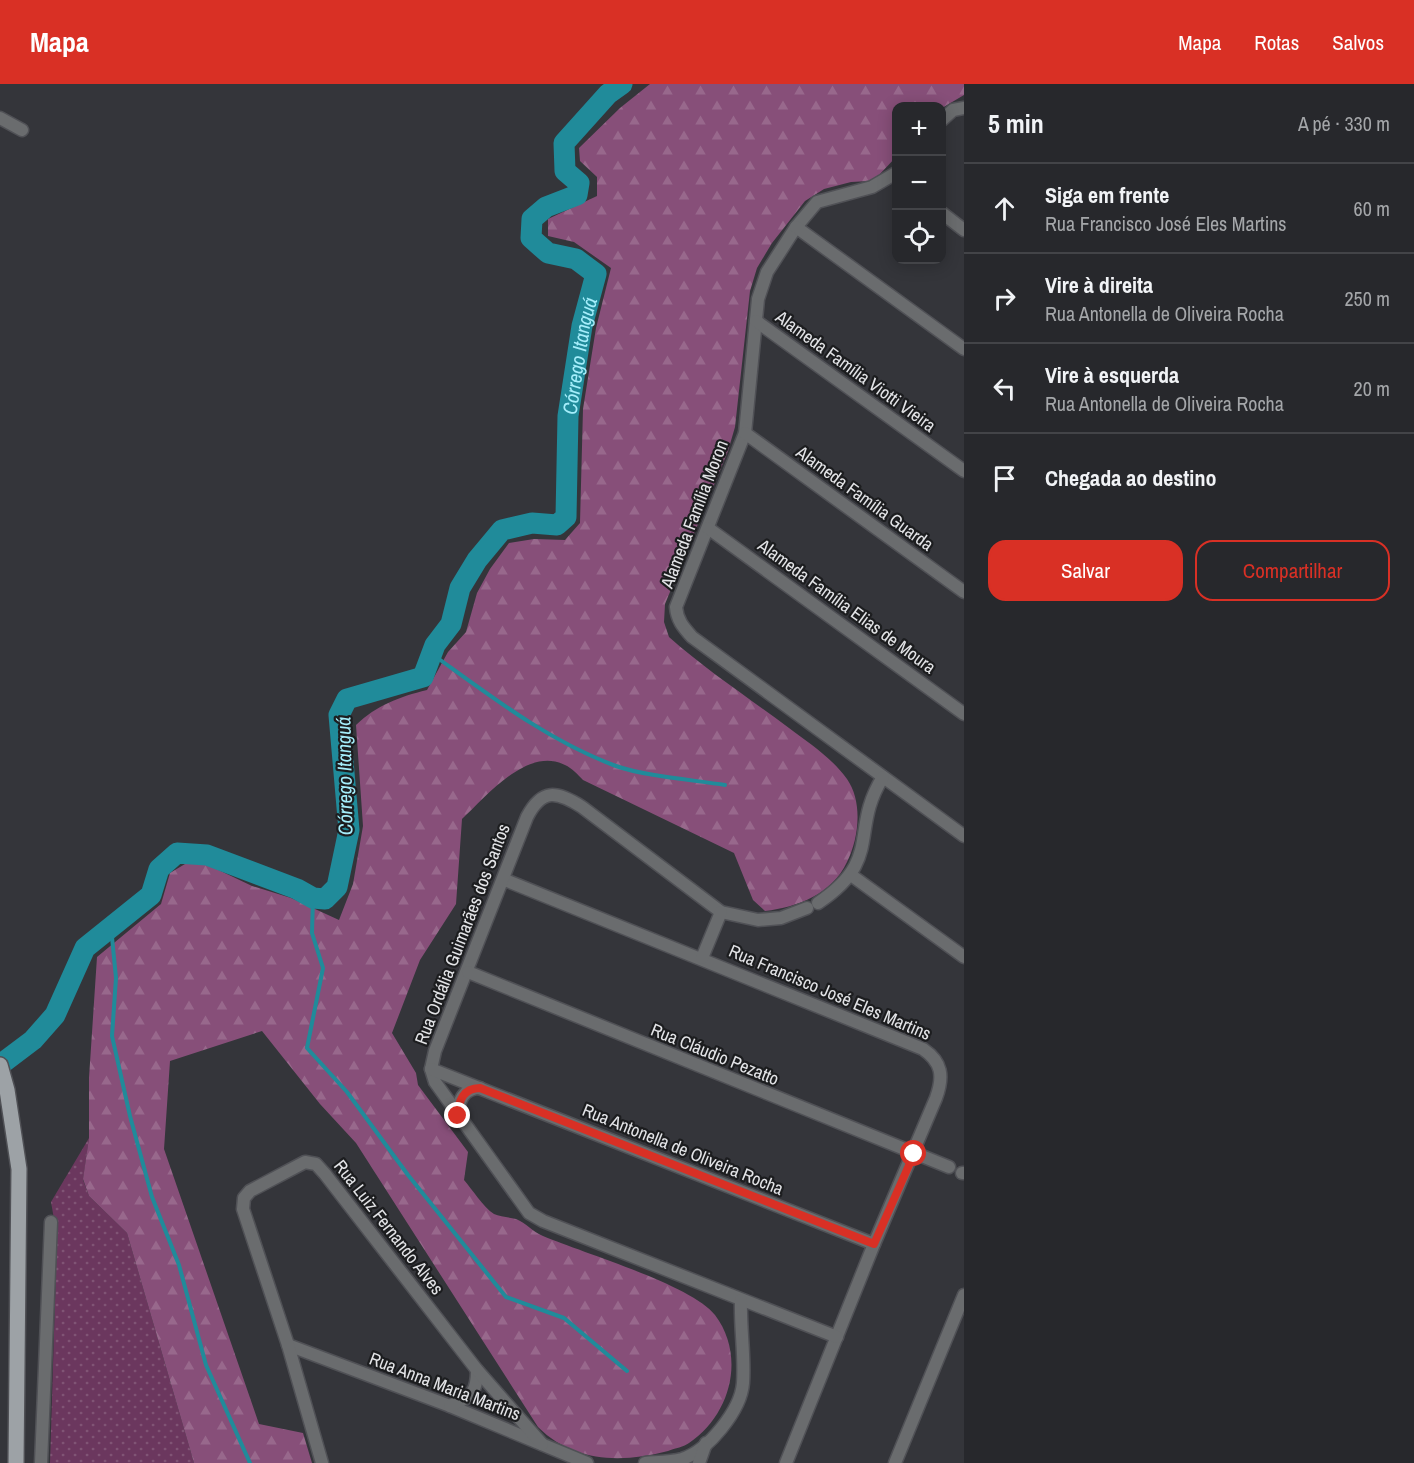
<!DOCTYPE html>
<html lang="pt">
<meta charset="utf-8">
<style>
body{margin:0;font-family:"Archivo Narrow",sans-serif;background:#2f3034;color:#f1f3f6}
.controls{position:absolute;right:18px;top:18px;display:grid;overflow:hidden;border-radius:12px;box-shadow:0 3px 15px #0003}
.controls button{width:54px;height:54px;display:grid;place-items:center;padding:0;border:0;border-bottom:2px solid #434448;background:#27282c;color:#f1f3f6;font:30px sans-serif}
.stop{position:absolute;width:18px;height:18px;margin:-14px;border:4px solid #d93025;border-radius:50%;background:#fff}
.stop.end{background:#d93025;border-color:#fff;box-shadow:0 2px 6px #0008}
.list{margin:0;padding:0;list-style:none}
h2{display:flex;justify-content:space-between;align-items:center;height:78px;margin:0;padding:0 24px;font-size:26px}
h2 small{font-size:20px;font-weight:400;color:#a4a6a9}
.list li{display:grid;grid-template-columns:39px 1fr auto;gap:18px;align-items:center;box-sizing:border-box;height:90px;padding:0 24px;border-top:2px solid #434448}
.list b{display:block;font-size:22px;white-space:nowrap}
.list p{margin:0;font-size:20px;white-space:nowrap;color:#a4a6a9}
.list em{font-size:20px;font-style:normal;color:#a4a6a9}
.actions{display:flex;gap:12px;padding:18px 24px}
.actions a{flex:1;padding:14px 0;border:2px solid #d93025;border-radius:18px;text-align:center;font-size:21px;color:#d93025}
.actions .main{background:#d93025;color:#fff}
.icon{flex:none;width:33px;height:33px;fill:none;stroke:currentColor;stroke-width:2;stroke-linecap:round;stroke-linejoin:round}
.map{position:relative;flex:none;width:964px;height:1379px;overflow:hidden}
header{display:flex;align-items:center;gap:36px;box-sizing:border-box;height:84px;padding:0 30px;background:#d93025;color:#fff}
header strong{font-size:28px}
nav{display:flex;gap:33px;margin-inline-start:auto;font-size:21px}
main{display:flex}
aside{flex:1;background:#27282c}
.map>svg:first-child{display:block}
</style>
<header>
<strong>Mapa</strong>
<nav><a>Mapa</a><a>Rotas</a><a>Salvos</a></nav>
</header>
<main>
<div class="map">
<svg width="964" height="1379" viewBox="0 0 964 1379">
<defs>
<pattern id="grass-dots" width="8" height="8" patternUnits="userSpaceOnUse" patternTransform="scale(1.5)"><rect width="8" height="8" fill="#6b375e"/><path d="M2 2h.1M6 6h.1" fill="none" stroke="#805475" stroke-width="1.8" stroke-linecap="round"/></pattern>
<pattern id="forest-firs" width="22" height="20" patternUnits="userSpaceOnUse" patternTransform="scale(1.5)"><rect width="22" height="20" fill="#874f79"/><path d="M5 1l3.5 6h-7zM16 11l3.5 6h-7z" fill="#98688c"/></pattern>
</defs>
<rect width="100%" height="100%" fill="#34353a"/>
<!-- grass -->
<path fill="url(#grass-dots)" d="M89,1054l-6,42 6,16 38,37 67,230h-144l7,-227 -6,-34z"/>
<!-- forest -->
<path fill="url(#forest-firs)" d="M650,0h314v11l-22,13 -46,-2v51l-17,18 -10,6 -18,1 -27,7 -19,12 -33,42 -15,25 -7,23 -15,136 -7,24 -63,153 -1,18 5,15c37,33 80,61 120,91 20,15 43,30 58,51 16,23 12,59 0,83 -15,32 -49,45 -82,49l-12,-11 -19,-47 -151,-73c-5,-5 -11,-12 -18,-15 -38,-19 -79,32 -103,54l-6,85 -36,56 -28,73 24,40 2,12 50,67 -4,28c8,9 19,27 30,34 6,3 15,3 22,5 10,4 17,13 27,17 40,17 149,49 172,79 31,41 16,100 -26,128 -5,4 -14,5 -21,8 -46,12 -94,12 -130,-24l-182,-284 -36,-39 -58,-73 -92,30 -6,88 95,275 44,9 9,30h-118l-67,-230 -38,-37 -6,-17 6,-41v-60l8,-121 64,-53 9,-31 15,-9h21l46,22 39,12 48,22 14,-36 10,-58 -7,-101c21,-20 43,-28 71,-35l21,-38 18,-20 11,-39 13,-24 19,-26 25,-4 31,1 15,-17 3,-114 13,-81 15,-60 -37,-26 -26,-6v-17l49,-23v-19l-17,-16 -1,-13 41,-40z"/>
<g fill="none" stroke-linecap="round" stroke-linejoin="round">
<!-- stream -->
<g stroke="#208b9a" stroke-width="4">
<path d="M432,570c57,41 116,87 184,112 28,10 78,14 109,19"/>
<path d="M313,814l-1,35 11,35 -16,80 40,44 61,83 98,122 58,21 63,53"/>
<path d="M111,843l5,51 -4,58 18,80 22,81 27,68 27,100 44,98"/>
</g>
<!-- river -->
<path stroke="#208b9a" stroke-width="21" id="s1" d="M0,981l33,-25 22,-25 30,-67 66,-53 8,-26 18,-16 30,2 90,34 16,9 12,1 12,-12 12,-57 -10,-115 8,-16 76,-22 12,-32 16,-21 9,-36 17,-28 25,-30 30,-7 25,2 9,-8 2,-101 14,-90 14,-52 -20,-15 -28,-6 -17,-15 1,-19 14,-12 31,-12 2,-12 -14,-12 -1,-28 44,-49 14,-10"/>
<!-- street casing -->
<g stroke="#505156" stroke-width="15">
<g id="street">
<path d="M0,34l22,12"/>
<path d="M942,36l11,-10 11,-2"/>
<path d="M896,89l-24,14 -55,15 -21,25 -29,45 -9,27 -13,134 -69,174c1,13 7,20 16,30l272,199"/>
<path d="M942,129l22,17"/>
<path d="M796,143l168,122"/>
<path d="M756,237l208,150"/>
<path d="M745,349l219,159"/>
<path d="M708,444l256,186"/>
<path d="M851,791l113,82"/>
<path d="M505,796l418,169c19,13 21,27 13,49l-62,146 -88,219"/>
<path d="M818,819c66,-44 31,-72 65,-126"/>
<path d="M807,824l-26,10 -23,2 -37,-8 -139,-105c-25,-16 -40,-19 -55,10l-92,234 -4,18 4,13 94,131 14,8 294,116"/>
<path d="M702,874l19,-46"/>
<path d="M468,888l481,195"/>
<path d="M431,985l443,175"/>
<path d="M458,1032c0,-15 5,-28 22,-28"/>
<path d="M962,1089h2"/>
<path d="M288,1261l162,61 137,57"/>
<path d="M450,1322c21,-10 27,-12 27,-36"/>
<path d="M41,1379l10,-241"/>
<path d="M322,1379l-34,-118 -45,-136 1,-11 6,-7 55,-29 11,2 9,10 152,196 65,74"/>
<path d="M645,1379c12,-1 26,-1 37,-4 26,-8 59,-49 61,-76 2,-27 -3,-55 -2,-83"/>
<path d="M699,1379l7,-20"/>
<path d="M895,1379l69,-168"/>
</g>
</g>
<!-- primary casing -->
<g stroke="#505156" stroke-width="18">
<path id="primary" d="M0,981l7,25 12,79 -3,294"/>
</g>
<!-- street -->
<use href="#street" stroke="#6a6c6e" stroke-width="12"/>
<!-- primary -->
<use href="#primary" stroke="#9da2a6" stroke-width="15"/>
</g>
<g fill="none" stroke-linecap="round" stroke-linejoin="round">
<!-- route -->
<path stroke="#d93025" stroke-width="8" d="M458,1032c0,-15 5,-28 22,-28l394,156 40,-90"/>
</g>
<g text-anchor="middle" dominant-baseline="central" stroke-width="4.5" stroke-linejoin="round" paint-order="stroke">
<!-- street labels -->
<g font-size="18" fill="#e3e4e7" stroke="#1c1d1f">
<text transform="translate(856 287) rotate(36)">Alameda Família Viotti Vieira</text>
<text transform="translate(865 414) rotate(36)">Alameda Família Guarda</text>
<text transform="translate(694 430) rotate(-69)">Alameda Família Moron</text>
<text transform="translate(847 522) rotate(36)">Alameda Família Elias de Moura</text>
<text transform="translate(462 850) rotate(-69)">Rua Ordália Guimarães dos Santos</text>
<text transform="translate(830 908) rotate(23)">Rua Francisco José Eles Martins</text>
<text transform="translate(715 970) rotate(22)">Rua Cláudio Pezatto</text>
<text transform="translate(683 1065) rotate(22)">Rua Antonella de Oliveira Rocha</text>
<text transform="translate(389 1143) rotate(52)">Rua Luiz Fernando Alves</text>
<text transform="translate(445 1302) rotate(21)">Rua Anna Maria Martins</text>
</g>
<!-- water labels -->
<g font-size="20" font-style="italic" fill="#a5eefb" stroke="#1c1d1f">
<text stroke="none"><textPath href="#s1" startOffset="1128">Córrego Itanguá</textPath></text>
<text transform="translate(344 692) rotate(-91)">Córrego Itanguá</text>
</g>
</g>
</svg>
<div class="controls">
<button>+</button>
<button>−</button>
<button><svg class="icon" aria-label="locate" viewBox="0 0 24 24"><circle cx="12" cy="12" r="6"/><path d="M12 2v4M12 18v4M2 12h4M18 12h4"/></svg></button>
</div>
<div class="stop" style="left:914px;top:1070px"></div>
<div class="stop end" style="left:458px;top:1032px"></div>
</div>
<aside>
<h2>5 min<small>A pé · 330 m</small></h2>
<ul class="list">
<li><svg class="icon" aria-label="ahead" viewBox="0 0 24 24"><path d="M12 20V5M6 11l6-6 6 6"/></svg><div><b>Siga em frente</b><p>Rua Francisco José Eles Martins</p></div><em>60 m</em></li>
<li><svg class="icon" aria-label="right" viewBox="0 0 24 24"><path d="M7 20v-9h11M14 6l5 5-5 5"/></svg><div><b>Vire à direita</b><p>Rua Antonella de Oliveira Rocha</p></div><em>250 m</em></li>
<li><svg class="icon" aria-label="left" viewBox="0 0 24 24"><path d="M17 20v-9H6M10 6l-5 5 5 5"/></svg><div><b>Vire à esquerda</b><p>Rua Antonella de Oliveira Rocha</p></div><em>20 m</em></li>
<li><svg class="icon" aria-label="arrive" viewBox="0 0 24 24"><path d="M6 21V4h12l-3 4 3 4H6"/></svg><div><b>Chegada ao destino</b></div></li>
</ul>
<div class="actions"><a class="main">Salvar</a><a>Compartilhar</a></div>
</aside>
</main>
